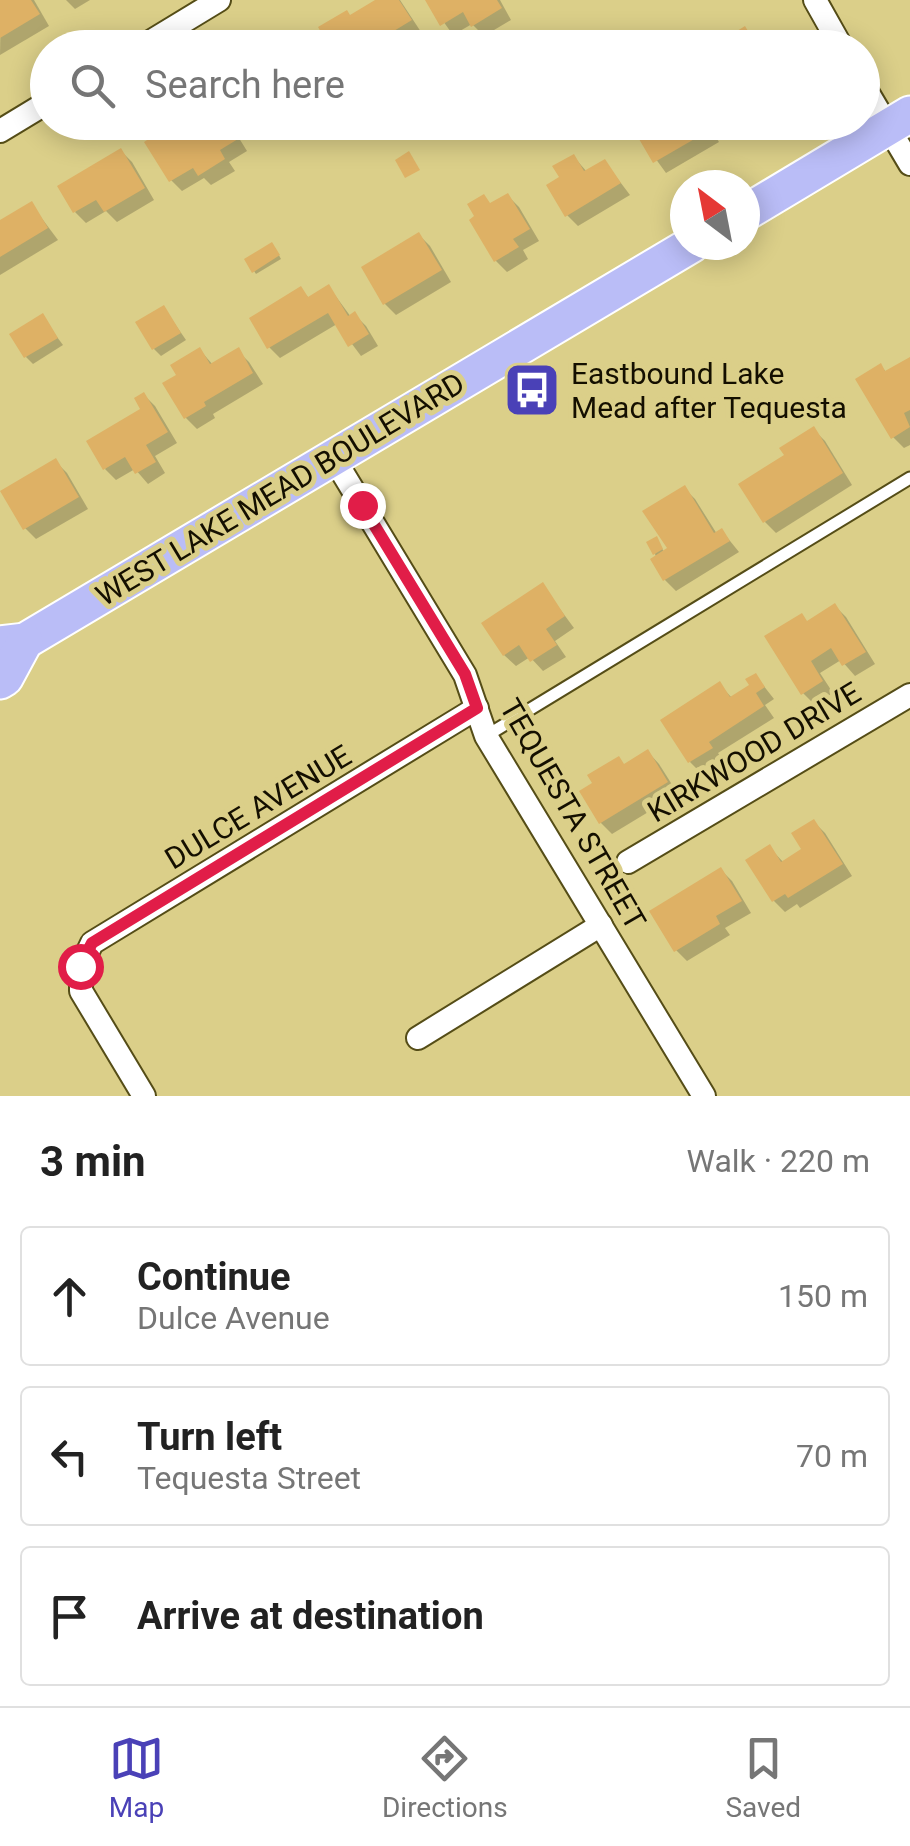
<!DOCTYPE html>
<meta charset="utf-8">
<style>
body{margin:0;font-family:Roboto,sans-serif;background:#f6f6f6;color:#222}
.compass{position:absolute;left:670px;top:170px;width:90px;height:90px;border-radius:50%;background:#fff;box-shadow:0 5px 25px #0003;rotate:328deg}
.stop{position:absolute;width:30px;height:30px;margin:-22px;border:8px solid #e11d48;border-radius:50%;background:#fff}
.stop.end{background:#e11d48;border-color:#fff;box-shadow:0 2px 10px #0008}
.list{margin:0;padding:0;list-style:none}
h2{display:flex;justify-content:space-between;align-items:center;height:130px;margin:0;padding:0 40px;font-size:42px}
h2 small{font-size:32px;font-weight:400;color:#767676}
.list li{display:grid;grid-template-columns:65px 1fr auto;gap:30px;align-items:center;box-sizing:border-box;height:140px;margin:0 20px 20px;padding:0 20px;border:2px solid #e0e0e0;border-radius:10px}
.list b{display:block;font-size:38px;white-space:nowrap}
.list p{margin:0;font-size:32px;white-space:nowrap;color:#767676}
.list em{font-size:32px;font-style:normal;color:#767676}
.icon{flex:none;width:55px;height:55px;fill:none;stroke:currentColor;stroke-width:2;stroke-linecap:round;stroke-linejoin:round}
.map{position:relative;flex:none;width:910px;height:1096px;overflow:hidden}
.search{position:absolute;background:#fff;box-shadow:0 5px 25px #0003;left:30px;right:30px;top:30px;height:110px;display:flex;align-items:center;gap:25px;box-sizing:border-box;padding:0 35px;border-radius:55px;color:#767676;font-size:38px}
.sheet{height:610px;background:#fff}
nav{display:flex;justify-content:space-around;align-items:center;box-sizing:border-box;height:140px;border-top:2px solid #e0e0e0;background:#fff;font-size:28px;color:#767676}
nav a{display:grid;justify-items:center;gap:5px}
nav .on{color:#4a41b7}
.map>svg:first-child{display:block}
</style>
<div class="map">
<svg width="910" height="1096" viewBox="0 0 910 1096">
<rect width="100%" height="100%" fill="#dbcf89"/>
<!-- shadow -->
<g fill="#0003">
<path d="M1,0h33l15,26 -49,29z"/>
<path d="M66,0h24l-15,9z"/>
<path d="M380,0h20l21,32 -26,16h-62l18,-31z"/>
<path d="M428,0h72l11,20 -27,16 -12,-12 -19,11z"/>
<path d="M180,122h49l18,29 -18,11 6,9 -24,14 -7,-7 -22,13 -11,-11z"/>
<path d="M281,122h25l-15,10z"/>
<path d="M652,122h55l12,20 -53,31 -24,-33 15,-9z"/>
<path d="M121,151l11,11 22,38 -37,22 -11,-11 -20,12 -11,-11z"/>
<path d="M574,157l13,15 18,-10 25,33 -52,31 -11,-11 -5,-37z"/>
<path d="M508,196l11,11 20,34 -16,9 5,9 -21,13 -11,-11 -18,-44z"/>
<path d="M31,204l27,36 -58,35v-52z"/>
<path d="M419,235l11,11 21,36 -55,33 -11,-11 -21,-36z"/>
<path d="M275,248l6,11 -25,15 -2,-3z"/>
<path d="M329,287l22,30 4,-2 11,11 12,20 -17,10 -24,-32 -57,34 -11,-11 32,-57 9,9z"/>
<path d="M164,308l22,32 -25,16 -7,-7z"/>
<path d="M42,317l21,28 -30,19 -7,-7z"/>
<path d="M200,350l13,15 25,-14 11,11 14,22 -50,30 2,4 -18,11 -11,-11 -7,-42z"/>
<path d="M910,361v84l-6,3 -11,-11 -12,-71 6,7z"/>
<path d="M144,395l11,11 22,37 -22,13 10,17 -17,11 -13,-15 -19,11 -11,-11 38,-59z"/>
<path d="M814,430l11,11 27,44 -76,48 -11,-11 22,-66z"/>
<path d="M56,462l11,11 21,36 -52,30 -11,-11z"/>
<path d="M684,488l11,11 22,35 5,-3 17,21 -63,39 -11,-11 -10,-26 3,-13 6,11h6z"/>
<path d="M543,586l31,42 -19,13 11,16 -23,14 -13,-14 -14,9 -12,-11z"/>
<path d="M835,606l11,11 29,47 -20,12 -14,-16 -21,13 13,20 -19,11 -11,-11 5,-70z"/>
<path d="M756,676l18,23 -9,6 9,13 -56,35 4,6 -21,14 -11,-11 30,-77 12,13 20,-13z"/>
<path d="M648,752l11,12 19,30 -66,40 -11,-11 -19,-31z"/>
<path d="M814,822l11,11 27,43 -52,32 -3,-4 -12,8 -11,-11 -25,-40 21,-13 14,15 20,-13z"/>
<path d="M721,870l11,11 19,32 -26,15 5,7 -43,26 -11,-11z"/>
</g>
<!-- building -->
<g fill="#deb165">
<path d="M0,0h31l9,14 -40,24z"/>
<path d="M375,0h24l13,20 -33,20 5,8h-54l-12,-21 29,-17 3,5z"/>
<path d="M425,0h72l5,8 -31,19 -8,-15 -23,14z"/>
<path d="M745,26l13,22h-48z"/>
<path d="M175,122h52l11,17 -18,11 5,9 -27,17 -5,-8 -24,14 -25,-40z"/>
<path d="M649,122h56l5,8 -57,33 -14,-24 14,-9z"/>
<path d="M121,148l24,40 -41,24 -8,-12 -23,13 -16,-27z"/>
<path d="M409,151l11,19 -15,8 -10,-18z"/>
<path d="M574,154l10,17 21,-12 16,24 -56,34 -19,-32 13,-8 -7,-11z"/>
<path d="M508,193l22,36 -17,10 6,8 -25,15 -25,-42 5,-4 -7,-12 17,-10 6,9z"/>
<path d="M32,201l16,27 -48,29v-37z"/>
<path d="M419,232l23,38 -59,35 -22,-38z"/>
<path d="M272,242l8,13 -28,18 -8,-14z"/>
<path d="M329,284l19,32 7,-5 14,23 -21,13 -20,-34 -61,36 -18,-31 52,-32 7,11z"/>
<path d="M164,305l17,28 -29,17 -17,-28z"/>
<path d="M43,313l15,25 -34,20 -15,-24z"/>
<path d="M200,347l10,17 29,-17 14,26 -49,29 2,4 -22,13 -22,-36 14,-8 -6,-10z"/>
<path d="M910,357v53l-6,3 6,14 -19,12 -36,-60 26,-16 4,8z"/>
<path d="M144,392l24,40 -22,13 10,17 -21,12 -10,-17 -22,13 -17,-29 54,-32 -6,-11z"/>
<path d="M814,426l29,47 -80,50 -25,-39 46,-29 -5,-7z"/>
<path d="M56,458l23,39 -56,33 -23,-39z"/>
<path d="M685,485l29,48 8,-5 8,13 -67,40 -13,-22 17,-11 -25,-37z"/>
<path d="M657,536l6,13 -10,6 -7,-13z"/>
<path d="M543,582l22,34 -19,13 11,16 -27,17 -11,-17 -16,11 -22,-33z"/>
<path d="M835,603l31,49 -24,14 -11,-18 -20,13 12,20 -22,14 -37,-59 38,-23 5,8z"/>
<path d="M756,673l9,14 -9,6 8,13 -55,36 4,6 -25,15 -28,-43 60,-39 10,16 19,-12 -4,-6z"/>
<path d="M648,749l20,33 -69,42 -20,-33 13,-8 -5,-8 32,-19 5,8z"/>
<path d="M814,819l29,45 -55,34 -3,-4 -13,8 -27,-42 25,-16 11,18 20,-13 -10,-16z"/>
<path d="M721,867l21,34 -26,15 4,8 -46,28 -25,-41z"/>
</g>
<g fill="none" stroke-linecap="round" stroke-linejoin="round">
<!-- service casing -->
<g stroke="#554d17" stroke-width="15">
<path id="service" d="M486,736l424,-258"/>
</g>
<!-- minor casing -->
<g stroke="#554d17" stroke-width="26">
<g id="minor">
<path d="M815,0l27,48"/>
<path d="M140,48l79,-48"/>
<path d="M862,83l48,81"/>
<path d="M0,131l48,-29"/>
<path d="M333,457l132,218 21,61 218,360"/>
<path d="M628,862l282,-167"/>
<path d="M418,1038l183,-113"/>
<path d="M144,1096l-63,-105v-25l11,-23 385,-235"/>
</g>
</g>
<!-- primary casing -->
<g stroke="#fff" stroke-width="39">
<g id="primary">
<path d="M745,213l165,-99"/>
<path d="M0,644l25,-3 666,-396"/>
<path d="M0,681l5,-3 20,-37"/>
</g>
</g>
<!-- service -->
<use href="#service" stroke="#fff" stroke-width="11"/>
<!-- minor -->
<use href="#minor" stroke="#fff" stroke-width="22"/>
<!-- primary -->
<use href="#primary" stroke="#babdf7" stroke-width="35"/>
</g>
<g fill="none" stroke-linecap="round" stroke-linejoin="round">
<!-- route -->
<path stroke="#e11d48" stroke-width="12" d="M80,966l12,-23 385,-235 -12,-34 -103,-169"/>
</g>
<!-- icons -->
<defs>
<g id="bus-square" transform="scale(2.875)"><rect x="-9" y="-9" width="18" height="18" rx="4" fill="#4a41b7" stroke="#dbcf89"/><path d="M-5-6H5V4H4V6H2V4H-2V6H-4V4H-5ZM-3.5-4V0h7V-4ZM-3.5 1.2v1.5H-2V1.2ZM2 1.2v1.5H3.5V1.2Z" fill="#fff"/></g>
</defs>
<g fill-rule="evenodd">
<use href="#bus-square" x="532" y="390"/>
</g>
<g text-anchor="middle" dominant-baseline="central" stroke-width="10" stroke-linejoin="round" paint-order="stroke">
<!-- poi labels -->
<g font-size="30" fill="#140f00" stroke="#dbcf89" text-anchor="start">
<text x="571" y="373">Eastbound Lake<tspan x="571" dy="34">Mead after Tequesta</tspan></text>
</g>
<!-- street labels -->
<g font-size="30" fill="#140f00" stroke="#dbcf89">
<text transform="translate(280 489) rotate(-31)">WEST LAKE MEAD BOULEVARD</text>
<text transform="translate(754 752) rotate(-31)">KIRKWOOD DRIVE</text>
<text transform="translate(258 807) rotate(-31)">DULCE AVENUE</text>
<text transform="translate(573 814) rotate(60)">TEQUESTA STREET</text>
</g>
</g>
</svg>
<svg class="compass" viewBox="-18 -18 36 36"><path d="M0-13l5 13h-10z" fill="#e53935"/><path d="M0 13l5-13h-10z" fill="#767676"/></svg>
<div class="stop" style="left:80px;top:966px"></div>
<div class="stop end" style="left:362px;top:505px"></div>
<div class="search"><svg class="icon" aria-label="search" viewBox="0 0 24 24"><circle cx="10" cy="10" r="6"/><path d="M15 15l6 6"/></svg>Search here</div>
</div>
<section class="sheet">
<h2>3 min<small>Walk · 220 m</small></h2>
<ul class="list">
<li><svg class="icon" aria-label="ahead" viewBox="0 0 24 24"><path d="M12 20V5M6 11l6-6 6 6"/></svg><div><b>Continue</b><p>Dulce Avenue</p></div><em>150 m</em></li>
<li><svg class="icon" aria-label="left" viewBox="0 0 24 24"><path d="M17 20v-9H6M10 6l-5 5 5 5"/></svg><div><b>Turn left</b><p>Tequesta Street</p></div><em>70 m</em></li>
<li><svg class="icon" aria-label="arrive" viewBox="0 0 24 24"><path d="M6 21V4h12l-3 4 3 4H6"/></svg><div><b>Arrive at destination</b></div></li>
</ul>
</section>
<nav>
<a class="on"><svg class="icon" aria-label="map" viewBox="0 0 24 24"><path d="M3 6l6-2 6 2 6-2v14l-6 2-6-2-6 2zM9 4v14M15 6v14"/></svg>Map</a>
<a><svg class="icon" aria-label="directions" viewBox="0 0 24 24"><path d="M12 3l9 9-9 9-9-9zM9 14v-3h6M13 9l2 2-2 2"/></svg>Directions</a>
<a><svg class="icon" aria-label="saved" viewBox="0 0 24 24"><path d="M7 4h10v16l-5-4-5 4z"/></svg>Saved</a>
</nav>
